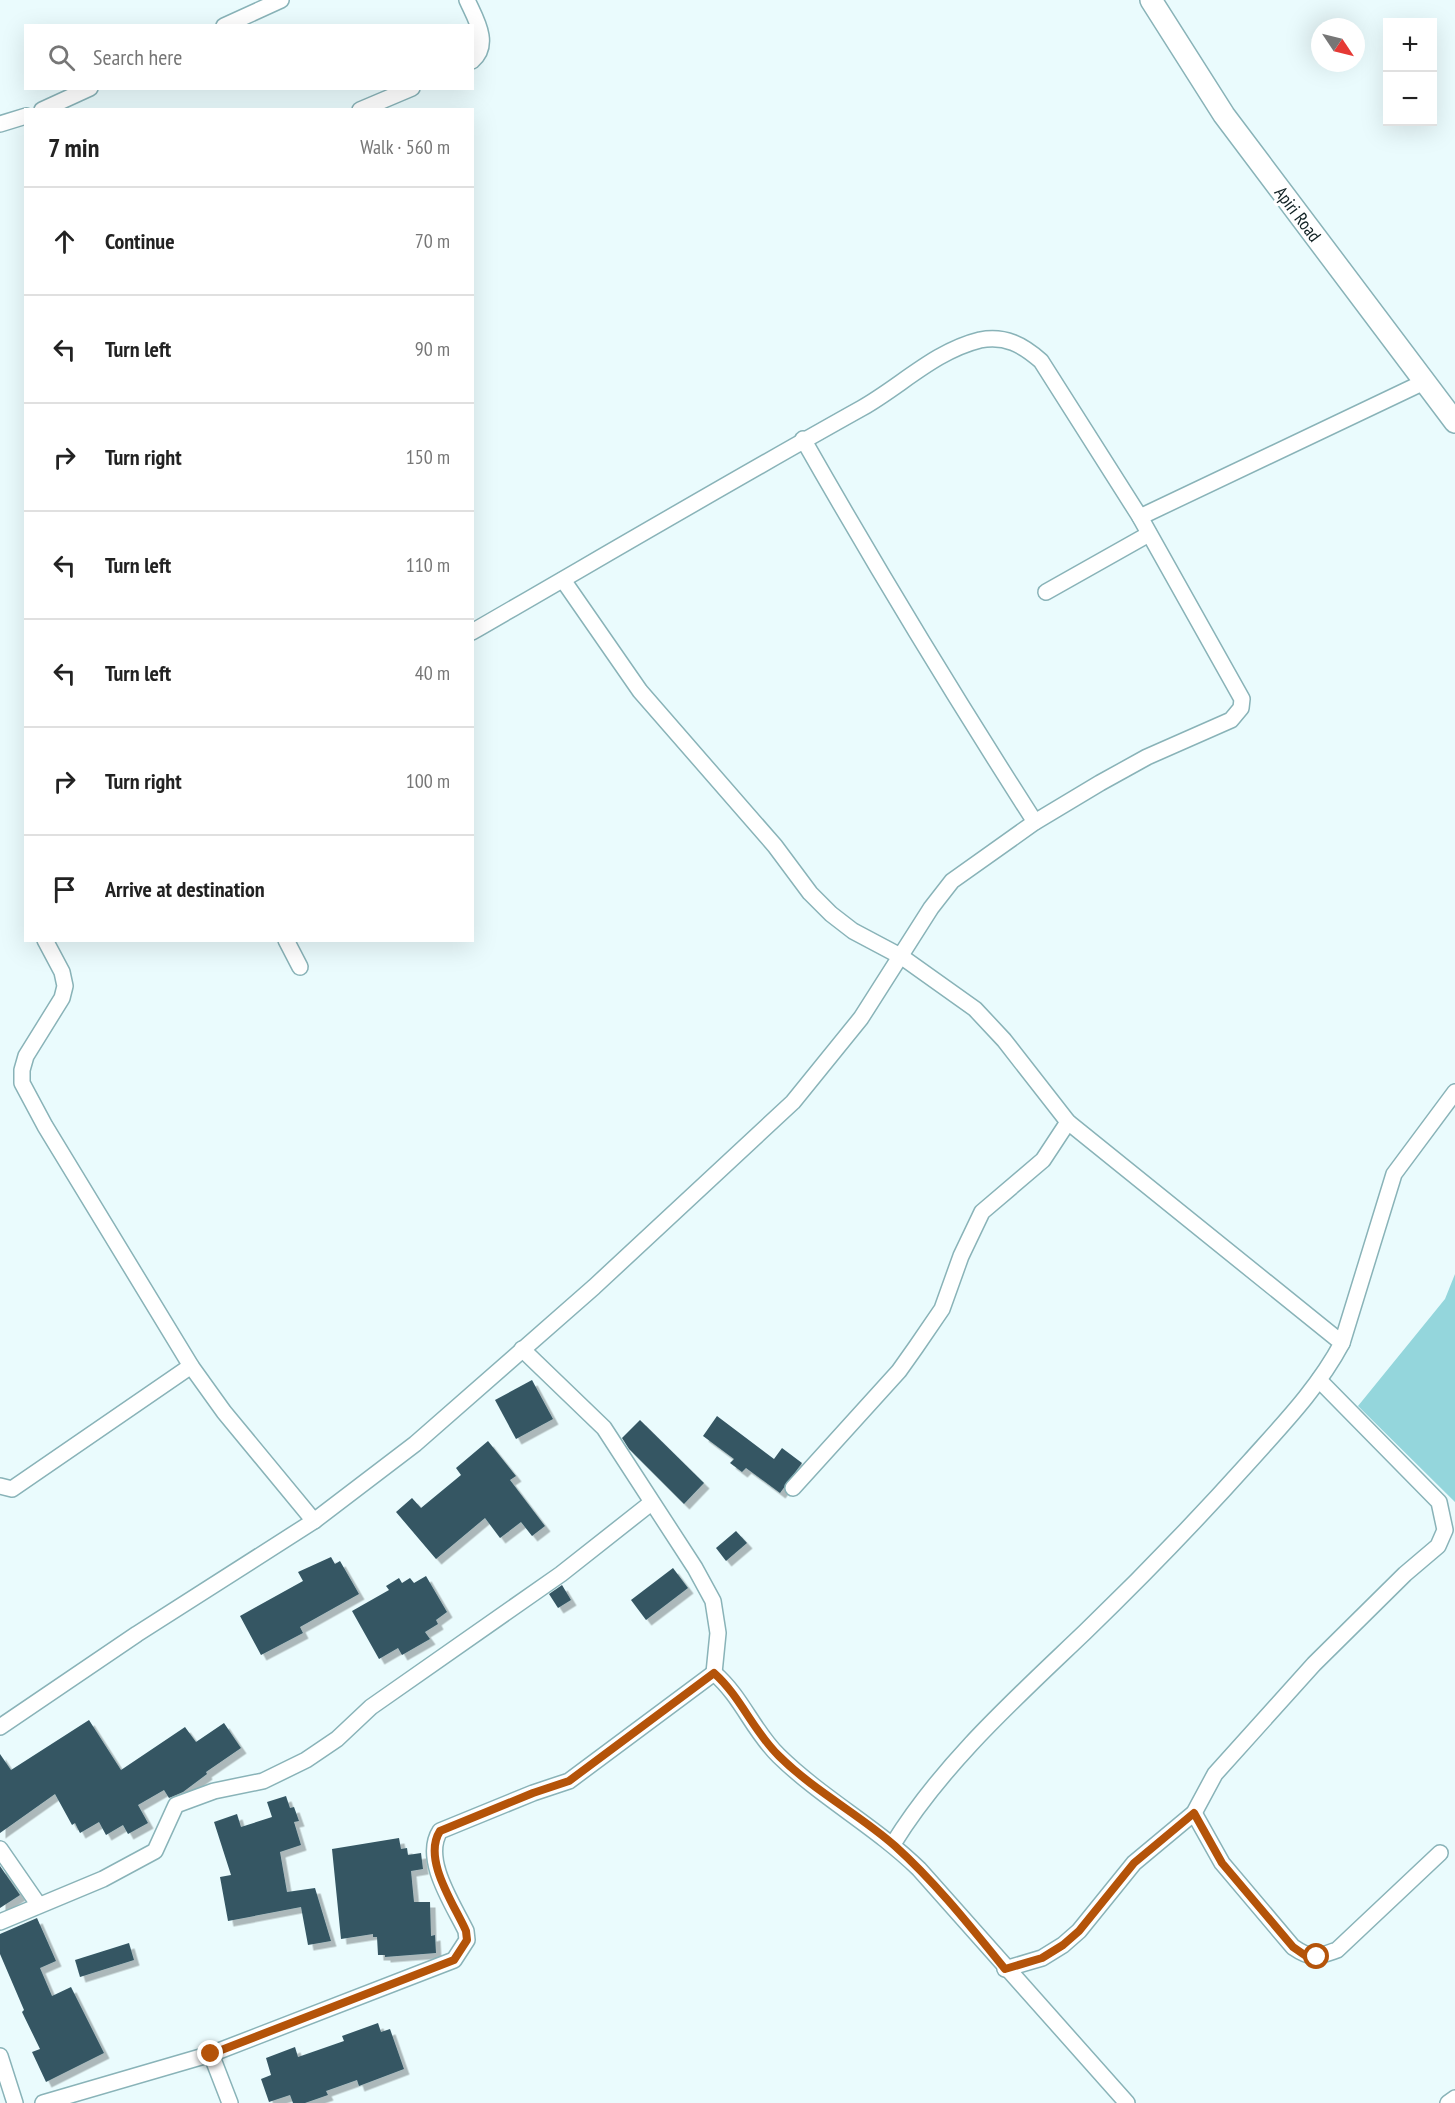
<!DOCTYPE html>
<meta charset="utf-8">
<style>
body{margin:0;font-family:"PT Sans Narrow",sans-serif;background:#f6f6f6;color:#222}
.controls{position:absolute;right:18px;top:18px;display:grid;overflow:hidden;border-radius:0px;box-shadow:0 6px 24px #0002}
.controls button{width:54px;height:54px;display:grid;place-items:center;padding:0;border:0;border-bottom:2px solid #e0e0e0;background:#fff;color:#222;font:30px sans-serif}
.compass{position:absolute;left:1311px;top:18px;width:54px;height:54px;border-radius:50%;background:#fff;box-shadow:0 6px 24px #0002;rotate:125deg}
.stop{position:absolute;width:18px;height:18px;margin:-14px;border:4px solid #b45309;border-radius:50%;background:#fff}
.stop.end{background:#b45309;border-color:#fff;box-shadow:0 2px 6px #0008}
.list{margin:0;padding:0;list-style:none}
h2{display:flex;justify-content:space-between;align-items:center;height:78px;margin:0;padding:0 24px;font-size:26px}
h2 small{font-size:20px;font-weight:400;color:#767676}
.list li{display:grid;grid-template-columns:39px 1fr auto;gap:18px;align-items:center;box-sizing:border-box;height:108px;padding:0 24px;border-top:2px solid #e0e0e0}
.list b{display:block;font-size:22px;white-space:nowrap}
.list em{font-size:20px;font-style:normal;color:#767676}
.icon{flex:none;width:33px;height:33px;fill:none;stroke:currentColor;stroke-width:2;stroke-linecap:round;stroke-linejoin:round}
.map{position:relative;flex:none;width:1455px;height:2103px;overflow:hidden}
.search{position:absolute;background:#fff;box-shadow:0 6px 24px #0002;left:24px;top:24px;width:450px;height:66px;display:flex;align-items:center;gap:15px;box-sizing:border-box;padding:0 21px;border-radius:0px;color:#767676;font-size:22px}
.panel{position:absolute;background:#fff;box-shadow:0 6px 24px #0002;left:24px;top:108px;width:450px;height:834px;border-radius:0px}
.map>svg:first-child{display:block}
</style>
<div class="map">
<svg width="1455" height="2103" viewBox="0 0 1455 2103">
<defs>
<filter id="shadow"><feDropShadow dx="5.5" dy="5.5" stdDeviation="0" flood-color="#0004"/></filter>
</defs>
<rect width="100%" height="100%" fill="#eafbfd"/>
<!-- green -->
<path fill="#94d6dc" d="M1455,1274v228l-97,-96 87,-107z"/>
<!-- building -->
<g fill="#345764" filter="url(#shadow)">
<path d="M532,1380l21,39 -37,20 -21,-39z"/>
<path d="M717,1416l57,43 8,-11 20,15 -22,30 -34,-25 -4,4 -12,-9 4,-4 -31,-23z"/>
<path d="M640,1420l64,63 -20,21 -55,-55 -7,-11z"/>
<path d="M488,1441l28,35 -6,4 35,46 -13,10 -11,-14 -21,16 -15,-20 -49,41 -40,-47 16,-14 9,10 40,-33 -5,-7z"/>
<path d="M736,1531l11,12 -21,18 -10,-13z"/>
<path d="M331,1557l4,7 5,-3 19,33 -59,33 3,6 -42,22 -21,-39 63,-35 -5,-9z"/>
<path d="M673,1568l15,20 -42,32 -15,-20z"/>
<path d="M426,1576l21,36 -11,8 2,4 -13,8 5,7 -28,16 -4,-7 -19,11 -27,-48 37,-21 -3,-4 13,-8 3,5 8,-5 4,5z"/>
<path d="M562,1585l9,15 -13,8 -9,-14z"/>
<path d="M89,1720l32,50 64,-43 11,15 28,-19 17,25 -35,24 1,2 -24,18 -14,6 -5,-8 -26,15 10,18 -20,11 -5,-9 -17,10 -7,-13 -19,11 -5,-10 -3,2 -17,-31 -55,39v-79l11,16z"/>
<path d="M286,1796l4,12 4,-1 5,14 -5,1 7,23 -21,7 7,40 28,-4 16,53 -23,4 -7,-38 -73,14 -8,-44 11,-2 -17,-53 23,-8 4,13 31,-10 -5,-15z"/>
<path d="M399,1838l2,11 6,-1 1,7 13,-2 2,16 -12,2 3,31h16l1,34 4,-1 1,18 -51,4v-2h-7l-1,-18h-4v-3l-32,5 -9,-90z"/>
<path d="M0,1866l20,29 -20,13z"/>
<path d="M37,1918l19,43 -16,7 12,28 19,-9 33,66 -58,29 -14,-30 8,-3 -18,-37 2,-2 -24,-56v-20z"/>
<path d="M129,1943l5,17 -54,17 -5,-17z"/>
<path d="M378,2023l3,9 9,-3 14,40 -45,17 -2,-6 -31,11 2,4 -23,8h-12l-3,-8 -21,7 -8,-23 10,-4 -5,-17 29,-11 3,10 46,-16 -2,-5z"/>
</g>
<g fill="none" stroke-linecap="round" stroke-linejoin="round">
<!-- street casing -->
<g stroke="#89b3b8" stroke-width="18">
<g id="street">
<path d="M467,0c8,18 25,44 5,61"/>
<path d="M224,26l57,-26"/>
<path d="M42,110l48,-22"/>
<path d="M360,110l52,-22"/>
<path d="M0,124l26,-8"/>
<path d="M803,439c74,130 151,257 232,383"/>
<path d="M1140,517l284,-135"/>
<path d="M563,580l77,111 135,155 35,47 21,21 22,17 49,26 73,52 29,31 64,82 274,221c-24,45 -59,81 -92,118 -53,59 -108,116 -165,171 -68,65 -142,131 -192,212"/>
<path d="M1046,592l103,-58"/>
<path d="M45,940l17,32 3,14 -3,12 -36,58 -4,14v13l23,43 146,240 33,46 90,109"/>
<path d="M286,940l14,27"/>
<path d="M1342,1343l52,-169 61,-82"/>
<path d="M522,1349l82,79 91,140 18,33 5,32 -4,40"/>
<path d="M0,1486l12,3 179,-123"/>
<path d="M793,1488l106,-117 17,-24 26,-38 19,-53 21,-44 61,-52 25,-38"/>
<path d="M0,1727l137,-93 177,-113 101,-77 179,-157 199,-185 68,-84 70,-110 21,-27 83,-59 65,-39 47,-26 84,-37 10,-12 1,-9 -102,-182 -99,-156c-18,-16 -36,-26 -61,-21 -45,11 -79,46 -118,68 -131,73 -260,149 -390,224"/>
<path d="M1194,1813l28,50 71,84c19,13 24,10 44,3l103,-97"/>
<path d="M0,1849l38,55"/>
<path d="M0,1922l103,-43 52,-28 21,-46 38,-14 49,-10 43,-21 31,-21 34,-32 190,-133 90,-71"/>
<path d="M1005,1969l37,-11 21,-13 16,-14 55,-68 60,-50 21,-39 99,-110 91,-90 33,-28 7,-16 -6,-28 -120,-122"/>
<path d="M211,2054l243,-94 13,-20 -1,-9c-13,-27 -44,-72 -26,-100l93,-38 36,-12 145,-108c28,24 39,58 65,83 43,42 97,71 140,113l208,234"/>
<path d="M0,2056l15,47"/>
<path d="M43,2103l168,-49 19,49"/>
<path d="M1448,2103l7,-5"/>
</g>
</g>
<!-- secondary casing -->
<g stroke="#89b3b8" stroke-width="24">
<path id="secondary" d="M1151,0l73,115 231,307"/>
</g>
<!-- street -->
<use href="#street" stroke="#fff" stroke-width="15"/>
<!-- secondary -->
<use href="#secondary" stroke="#fff" stroke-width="21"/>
</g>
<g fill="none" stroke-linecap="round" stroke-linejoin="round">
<!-- route -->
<path stroke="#b45309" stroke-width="8" d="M211,2054l243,-94 13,-20 -1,-9c-12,-27 -44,-72 -26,-100l93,-38 36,-12 145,-108c27,24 39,58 65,83 35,35 80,58 116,90 41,37 75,80 110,123l37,-11 21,-13 16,-14 55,-68 60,-50 28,50 71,84 13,9 11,1"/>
</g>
<g text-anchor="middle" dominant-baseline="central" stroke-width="6" stroke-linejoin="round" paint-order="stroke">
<!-- street labels -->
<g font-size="18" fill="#102123" stroke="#fff">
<text transform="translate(1298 214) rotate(53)">Apiri Road</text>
</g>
</g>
</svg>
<div class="controls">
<button>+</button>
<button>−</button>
</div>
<svg class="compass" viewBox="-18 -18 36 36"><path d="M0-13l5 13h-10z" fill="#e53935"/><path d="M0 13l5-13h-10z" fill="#767676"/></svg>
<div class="stop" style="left:1317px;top:1957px"></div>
<div class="stop end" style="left:211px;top:2054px"></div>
<div class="search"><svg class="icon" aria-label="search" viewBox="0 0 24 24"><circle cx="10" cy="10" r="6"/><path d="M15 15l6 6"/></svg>Search here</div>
<section class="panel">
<h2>7 min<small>Walk · 560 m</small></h2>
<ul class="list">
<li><svg class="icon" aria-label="ahead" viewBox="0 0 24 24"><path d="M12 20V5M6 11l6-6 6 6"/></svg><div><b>Continue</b></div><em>70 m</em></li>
<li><svg class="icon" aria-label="left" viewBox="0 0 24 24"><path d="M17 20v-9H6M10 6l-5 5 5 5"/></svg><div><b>Turn left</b></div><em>90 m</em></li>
<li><svg class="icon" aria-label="right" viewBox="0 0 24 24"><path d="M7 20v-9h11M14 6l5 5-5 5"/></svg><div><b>Turn right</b></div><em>150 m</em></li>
<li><svg class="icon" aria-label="left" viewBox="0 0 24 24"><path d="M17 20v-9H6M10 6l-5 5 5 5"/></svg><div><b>Turn left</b></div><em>110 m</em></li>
<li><svg class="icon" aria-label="left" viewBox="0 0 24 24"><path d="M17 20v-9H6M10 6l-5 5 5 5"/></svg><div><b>Turn left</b></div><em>40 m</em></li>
<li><svg class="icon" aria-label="right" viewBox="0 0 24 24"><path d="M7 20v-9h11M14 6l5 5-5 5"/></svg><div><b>Turn right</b></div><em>100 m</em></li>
<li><svg class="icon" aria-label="arrive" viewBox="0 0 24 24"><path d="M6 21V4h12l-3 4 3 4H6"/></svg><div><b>Arrive at destination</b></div></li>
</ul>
</section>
</div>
